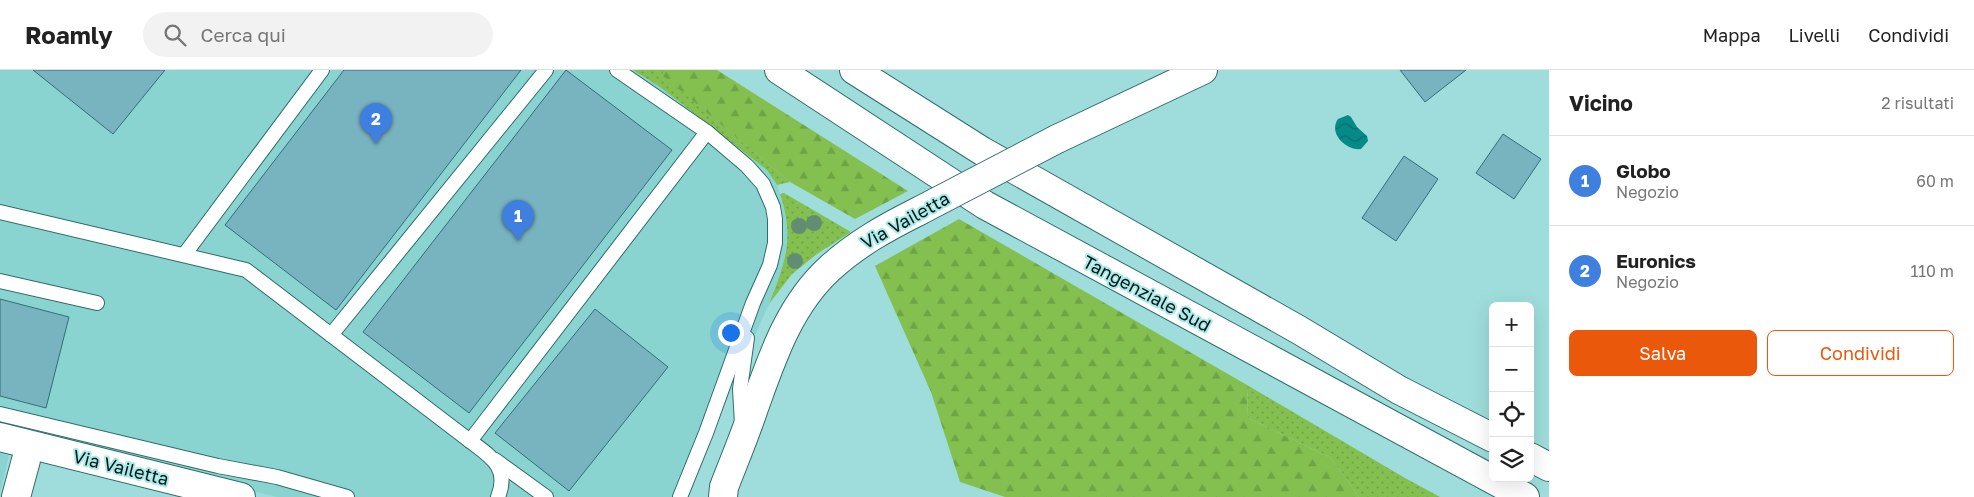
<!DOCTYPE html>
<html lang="it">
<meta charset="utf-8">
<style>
body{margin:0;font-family:"Golos Text",sans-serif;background:#f2f2f2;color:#222}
.controls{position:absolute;right:15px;bottom:15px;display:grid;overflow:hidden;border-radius:8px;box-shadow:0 5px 20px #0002}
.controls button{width:45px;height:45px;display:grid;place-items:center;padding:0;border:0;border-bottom:1px solid #e0e0e0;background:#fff;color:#222;font:25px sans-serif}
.you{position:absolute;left:730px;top:262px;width:18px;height:18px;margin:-12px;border:4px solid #fff;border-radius:50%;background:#1a73e8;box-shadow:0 0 0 8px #1a73e833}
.badge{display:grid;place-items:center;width:32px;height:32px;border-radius:50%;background:#ea580c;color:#fff;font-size:16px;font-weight:700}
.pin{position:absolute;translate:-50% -41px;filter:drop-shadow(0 1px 2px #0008)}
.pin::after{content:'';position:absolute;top:26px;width:18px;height:15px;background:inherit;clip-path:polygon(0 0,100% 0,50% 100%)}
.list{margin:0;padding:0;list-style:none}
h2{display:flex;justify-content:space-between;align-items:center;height:65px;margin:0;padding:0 20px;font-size:21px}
h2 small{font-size:16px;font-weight:400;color:#767676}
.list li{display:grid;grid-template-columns:32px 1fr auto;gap:15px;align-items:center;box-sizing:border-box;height:90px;padding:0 20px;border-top:1px solid #e0e0e0}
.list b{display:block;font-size:19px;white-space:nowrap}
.list p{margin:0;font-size:16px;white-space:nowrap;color:#767676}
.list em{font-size:16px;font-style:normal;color:#767676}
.actions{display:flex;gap:10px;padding:15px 20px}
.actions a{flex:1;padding:11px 0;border:1px solid #ea580c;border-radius:8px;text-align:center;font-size:18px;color:#ea580c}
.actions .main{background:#ea580c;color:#fff}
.icon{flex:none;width:28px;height:28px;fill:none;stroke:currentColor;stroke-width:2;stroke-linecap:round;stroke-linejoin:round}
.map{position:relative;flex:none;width:1549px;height:427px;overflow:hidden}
header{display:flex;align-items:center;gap:30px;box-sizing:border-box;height:70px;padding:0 25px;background:#fff;border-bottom:1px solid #e0e0e0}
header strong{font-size:24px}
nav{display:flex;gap:28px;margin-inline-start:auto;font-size:18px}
.search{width:350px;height:45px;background:#f2f2f2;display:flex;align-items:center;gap:12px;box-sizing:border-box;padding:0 18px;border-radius:28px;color:#767676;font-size:19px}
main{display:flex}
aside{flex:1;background:#fff}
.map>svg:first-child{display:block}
</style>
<header>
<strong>Roamly</strong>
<div class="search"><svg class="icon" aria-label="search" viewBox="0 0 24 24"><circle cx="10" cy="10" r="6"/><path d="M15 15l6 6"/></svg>Cerca qui</div>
<nav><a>Mappa</a><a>Livelli</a><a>Condividi</a></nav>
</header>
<main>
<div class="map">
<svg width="1549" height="427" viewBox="0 0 1549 427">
<defs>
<pattern id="grass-dots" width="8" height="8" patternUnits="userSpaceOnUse" patternTransform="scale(1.25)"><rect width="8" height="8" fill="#83c050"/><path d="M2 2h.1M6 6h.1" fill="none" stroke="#6fa445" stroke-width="1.8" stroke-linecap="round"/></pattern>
<pattern id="forest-firs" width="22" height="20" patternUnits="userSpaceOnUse" patternTransform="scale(1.25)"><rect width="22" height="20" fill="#83c050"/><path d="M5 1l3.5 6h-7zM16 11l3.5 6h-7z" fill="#6fa445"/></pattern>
<pattern id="water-waves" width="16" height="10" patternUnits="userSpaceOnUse" patternTransform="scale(1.25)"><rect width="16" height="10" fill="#058a88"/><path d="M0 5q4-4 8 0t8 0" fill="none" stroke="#04706e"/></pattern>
</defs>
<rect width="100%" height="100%" fill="#9edddb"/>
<!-- built -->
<path fill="#89d4d1" d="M0,0h633l27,17 107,83 10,15 9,27 2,28 -6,30 -13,34 -56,127 -13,36 -14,30h-409l-263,-62 -14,58z"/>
<!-- grass -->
<g fill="url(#grass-dots)">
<path d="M633,0h30l1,6 126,106 -13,3 -10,-15 -107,-83z"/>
<path d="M784,123l67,39 -34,22 -25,20 -23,30c16,-41 26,-66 11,-110z"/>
<path d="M1247,315l158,93 35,19h-81l-28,-39 -83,-40z"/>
</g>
<!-- forest -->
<g fill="url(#forest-firs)">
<path d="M663,0h54l191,121 -53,28 -65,-37 -127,-106z"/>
<path d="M959,149l288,166 1,33 83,40 28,39h-354l-45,-15 -29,-90 -56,-126z"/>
</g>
<!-- water -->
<path fill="url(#water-waves)" d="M1348,45l3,2 6,10 10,9 1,5 -7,8c-15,2 -33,-16 -23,-30z"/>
<!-- building -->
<g fill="#78b3c0" stroke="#336e7b">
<path d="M33,0h132l-52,64z"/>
<path d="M344,0h177l-185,240 -111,-85z"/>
<path d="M566,0l106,80 -203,263 -106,-81z"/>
<path d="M1400,0h66l-41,32z"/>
<path d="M1503,64l38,25 -27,40 -38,-26z"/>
<path d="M1404,86l34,23 -42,62 -34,-23z"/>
<path d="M0,229l69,18 -23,91 -46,-12z"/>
<path d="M595,239l73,58 -99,124 -74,-58z"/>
</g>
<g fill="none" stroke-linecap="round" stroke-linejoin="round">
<!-- service casing -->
<g stroke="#2e6d6b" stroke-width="16">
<g id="service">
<path d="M617,0l90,62 40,34 16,18 10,23 2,12v24l-5,22 -17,38 -47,130 -26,64"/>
<path d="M0,142l246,58 224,171 237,-309"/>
<path d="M184,185l138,-185"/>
<path d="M0,211l97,22"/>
<path d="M331,265l215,-265"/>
<path d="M0,344l218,52 59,11 70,20"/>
<path d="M742,354l-2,-35 7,-51"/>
<path d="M470,371c20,15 40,26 28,56"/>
<path d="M495,390l51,37"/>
</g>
</g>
<!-- minor casing -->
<g stroke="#2e6d6b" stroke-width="30">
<g id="minor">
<path d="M1057,69l146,-69"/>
<path d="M0,367l241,60"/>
<path d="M16,427l10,-37"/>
<path d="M723,427l1,-10c10,-26 21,-52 30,-79 18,-50 35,-102 75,-139 27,-25 58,-42 90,-58"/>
</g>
</g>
<!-- trunk casing -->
<g stroke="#2e6d6b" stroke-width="30">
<g id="trunk">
<path d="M779,0l206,135 540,292"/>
<path d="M854,0l128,81 317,179 100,60 94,48"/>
<path d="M1530,387l19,10"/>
</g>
</g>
<!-- service -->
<use href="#service" stroke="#fff" stroke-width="14"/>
<!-- minor -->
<use href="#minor" stroke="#fff" stroke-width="28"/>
<!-- trunk -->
<use href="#trunk" stroke="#fff" stroke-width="28"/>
<!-- minor-bridge casing -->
<g stroke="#2e6d6b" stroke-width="30" stroke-linecap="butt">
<path id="minor-bridge" d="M919,141l138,-72"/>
</g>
<!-- minor-bridge -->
<use href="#minor-bridge" stroke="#fff" stroke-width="28"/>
</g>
<!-- trees -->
<g fill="#638d73">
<circle cx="814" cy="153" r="8"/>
<circle cx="799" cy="156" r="8"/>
<circle cx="795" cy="191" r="8"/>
</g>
<g text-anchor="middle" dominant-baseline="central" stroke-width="4" stroke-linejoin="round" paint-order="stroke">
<!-- street labels -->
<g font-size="18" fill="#001818" stroke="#abeae8">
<text transform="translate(905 150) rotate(-29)">Via Vailetta</text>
<text transform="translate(1147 223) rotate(28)">Tangenziale Sud</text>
<text transform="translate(121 397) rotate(14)">Via Vailetta</text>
</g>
</g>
</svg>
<div class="controls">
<button>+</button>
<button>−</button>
<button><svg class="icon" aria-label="locate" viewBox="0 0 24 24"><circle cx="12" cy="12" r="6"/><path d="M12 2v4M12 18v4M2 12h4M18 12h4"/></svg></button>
<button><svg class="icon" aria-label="layers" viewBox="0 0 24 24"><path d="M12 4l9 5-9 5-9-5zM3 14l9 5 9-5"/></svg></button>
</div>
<div class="you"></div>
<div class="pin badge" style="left:518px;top:171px;background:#3f7fe0">1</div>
<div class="pin badge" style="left:376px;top:74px;background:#3f7fe0">2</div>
</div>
<aside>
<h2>Vicino<small>2 risultati</small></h2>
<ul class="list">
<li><span class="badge" style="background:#3f7fe0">1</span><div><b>Globo</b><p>Negozio</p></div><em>60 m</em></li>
<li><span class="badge" style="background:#3f7fe0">2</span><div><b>Euronics</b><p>Negozio</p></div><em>110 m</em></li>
</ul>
<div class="actions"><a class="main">Salva</a><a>Condividi</a></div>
</aside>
</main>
